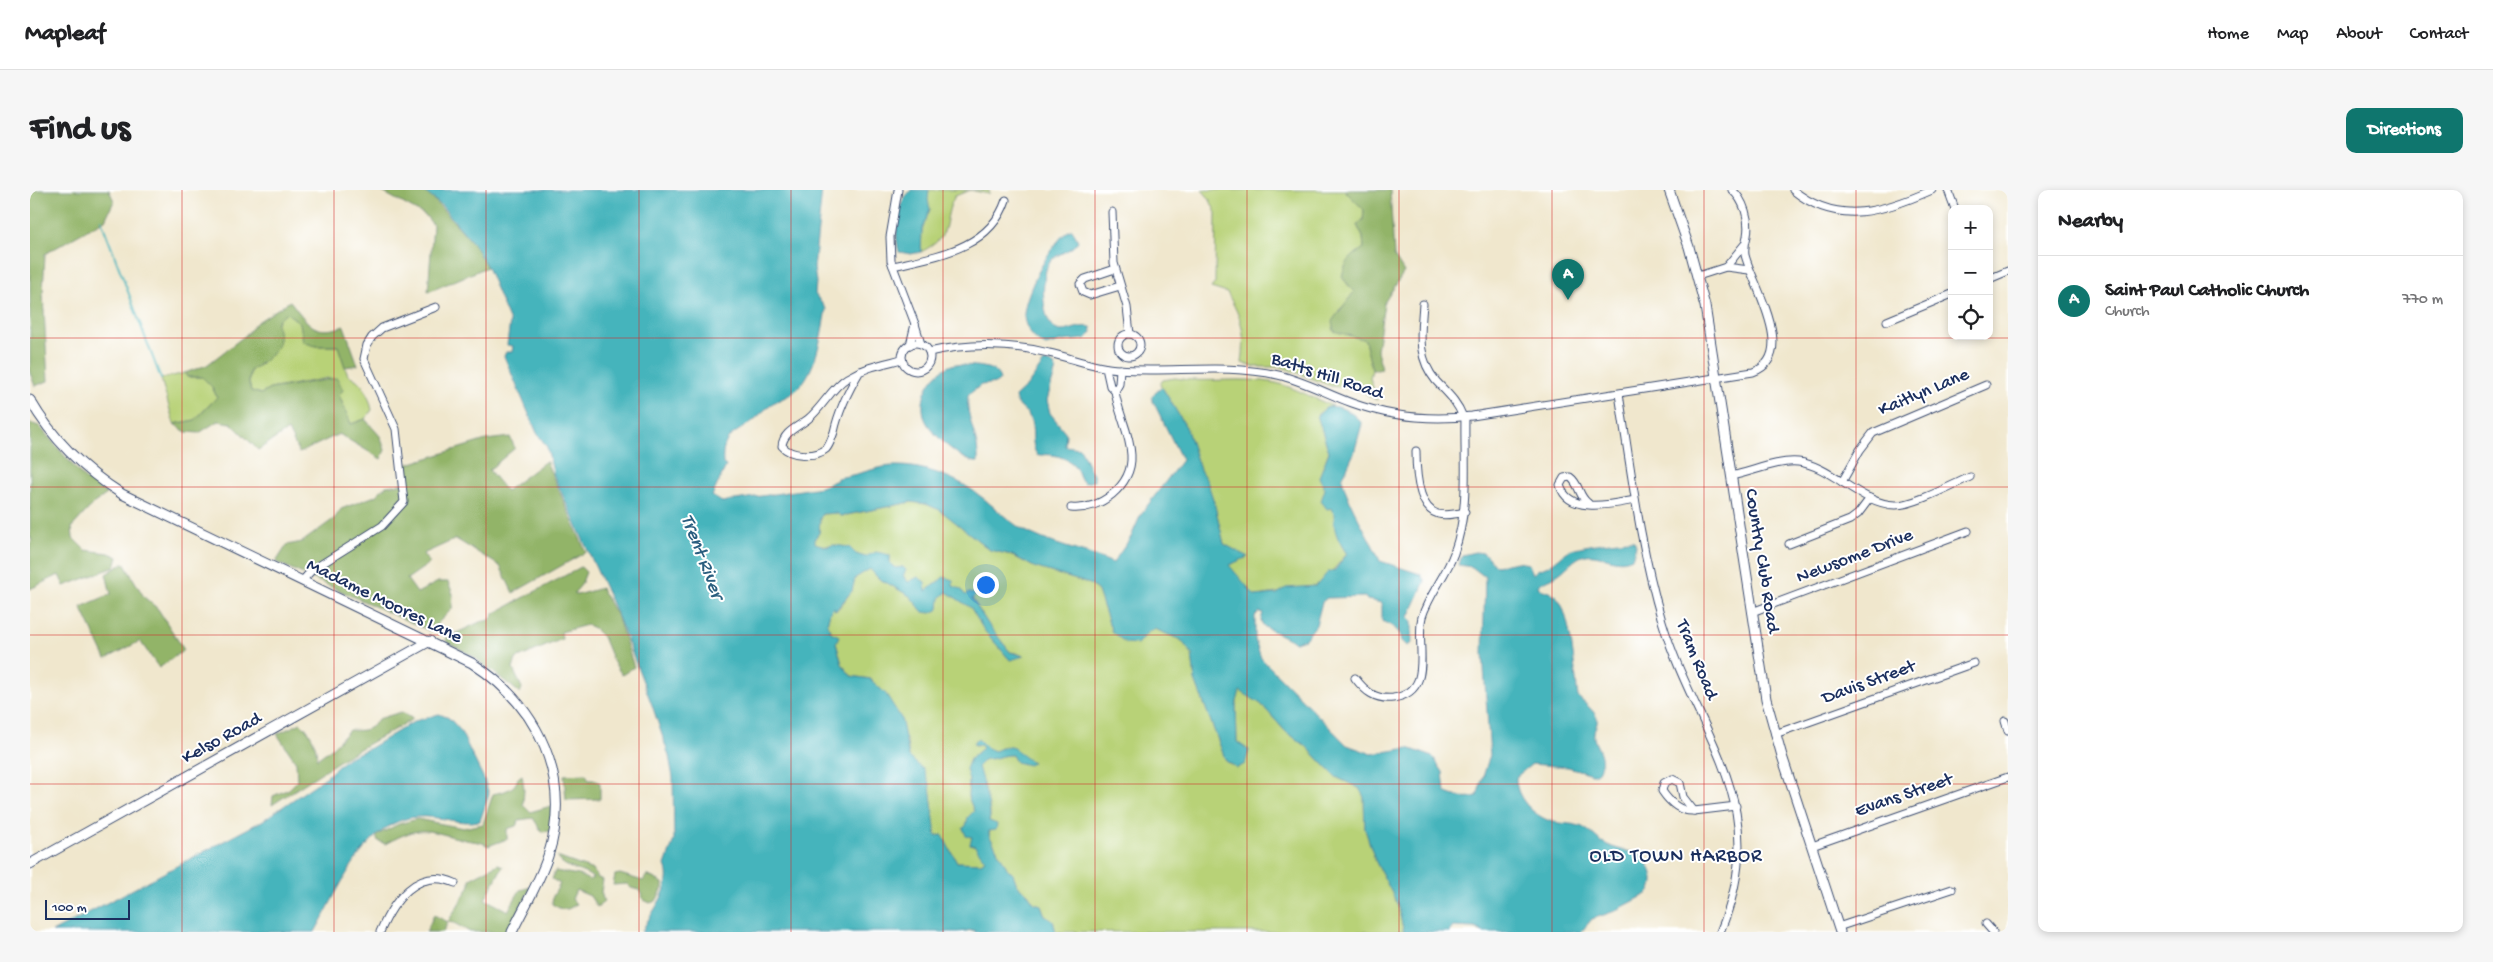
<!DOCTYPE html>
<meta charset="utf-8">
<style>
body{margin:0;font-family:"Gochi Hand",sans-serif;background:#f6f6f6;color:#202124}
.controls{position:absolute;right:15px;top:15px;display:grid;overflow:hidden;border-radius:10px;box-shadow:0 2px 8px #0003}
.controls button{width:45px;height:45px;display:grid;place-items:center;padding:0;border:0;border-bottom:1px solid #e0e0e0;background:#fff;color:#202124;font:25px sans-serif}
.scale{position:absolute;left:15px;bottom:12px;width:85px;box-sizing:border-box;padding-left:5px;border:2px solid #1b2f5e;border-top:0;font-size:14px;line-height:18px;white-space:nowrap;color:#1b2f5e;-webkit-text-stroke:4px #fff;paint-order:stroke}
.you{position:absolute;left:955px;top:394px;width:18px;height:18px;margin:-12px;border:4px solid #fff;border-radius:50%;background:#1a73e8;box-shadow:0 0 0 8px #1a73e833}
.badge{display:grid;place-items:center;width:32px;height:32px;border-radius:50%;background:#0f766e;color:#fff;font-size:16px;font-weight:700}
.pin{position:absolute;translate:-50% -41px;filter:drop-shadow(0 1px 2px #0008)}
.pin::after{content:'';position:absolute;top:26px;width:18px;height:15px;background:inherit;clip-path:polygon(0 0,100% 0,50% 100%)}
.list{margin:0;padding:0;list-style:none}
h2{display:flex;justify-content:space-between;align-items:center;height:65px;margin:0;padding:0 20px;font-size:21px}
h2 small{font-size:16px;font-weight:400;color:#757577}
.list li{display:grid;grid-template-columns:32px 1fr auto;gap:15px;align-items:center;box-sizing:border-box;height:90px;padding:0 20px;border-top:1px solid #e0e0e0}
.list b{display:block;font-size:19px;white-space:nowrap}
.list p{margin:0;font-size:16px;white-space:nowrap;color:#757577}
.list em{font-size:16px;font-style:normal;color:#757577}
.icon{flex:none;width:28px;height:28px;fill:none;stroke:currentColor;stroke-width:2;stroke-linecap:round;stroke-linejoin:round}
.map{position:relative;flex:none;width:1978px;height:742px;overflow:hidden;border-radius:10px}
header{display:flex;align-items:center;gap:30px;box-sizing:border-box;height:70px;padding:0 25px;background:#fff;border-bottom:1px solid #e0e0e0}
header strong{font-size:24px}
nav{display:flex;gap:28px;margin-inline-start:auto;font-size:18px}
.intro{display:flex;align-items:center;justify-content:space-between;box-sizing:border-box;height:120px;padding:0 30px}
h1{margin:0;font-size:35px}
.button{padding:12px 22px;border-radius:10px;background:#0f766e;color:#fff;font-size:18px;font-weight:700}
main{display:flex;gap:30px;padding:0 30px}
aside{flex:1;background:#fff;border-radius:10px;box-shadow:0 2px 8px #0003}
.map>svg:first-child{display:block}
</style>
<header>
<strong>Mapleaf</strong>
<nav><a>Home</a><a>Map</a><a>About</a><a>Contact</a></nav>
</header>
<div class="intro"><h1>Find us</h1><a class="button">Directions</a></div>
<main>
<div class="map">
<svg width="1978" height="742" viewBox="0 0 1978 742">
<rect width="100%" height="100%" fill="#fff"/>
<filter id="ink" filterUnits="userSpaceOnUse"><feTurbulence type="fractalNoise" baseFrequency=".02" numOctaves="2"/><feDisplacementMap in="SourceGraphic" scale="10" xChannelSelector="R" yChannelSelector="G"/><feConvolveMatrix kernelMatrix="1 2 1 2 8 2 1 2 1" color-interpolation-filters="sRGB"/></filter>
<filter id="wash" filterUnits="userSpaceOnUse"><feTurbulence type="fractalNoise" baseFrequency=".0096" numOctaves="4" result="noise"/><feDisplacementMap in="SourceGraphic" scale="20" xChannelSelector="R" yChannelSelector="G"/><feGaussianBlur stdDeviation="1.12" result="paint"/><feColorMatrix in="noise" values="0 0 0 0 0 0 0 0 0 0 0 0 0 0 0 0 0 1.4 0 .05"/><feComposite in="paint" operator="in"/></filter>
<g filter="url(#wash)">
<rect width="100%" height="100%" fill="#f0e7cd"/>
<!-- green -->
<g fill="#b8d277" stroke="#6a806a">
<path d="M899,0h60v4l-19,-4 -15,6c-15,26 1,38 -34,56l1,-22 8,-21 -3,-9z"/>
<path d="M1172,0h142l20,20 -1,11 -6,4 6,12 1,11 -22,29 12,15 -6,10 -10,9 27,29 7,30 -2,8 7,22 -8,-4 -7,-6 -31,-4 -49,-19h-29l-11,-4c4,-30 0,-45 -15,-70l-16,-5 4,-5 1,-70 -7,-15z"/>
<path d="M257,123l13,10 15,23h23l10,29c15,5 21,21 24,35l-7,9 -14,5 -12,-29 -11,-17 -58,11 -9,5 -10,-3 -2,-8 1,-12 11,-7 18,-25c-5,-12 -4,-20 8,-26z"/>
<path d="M155,183l2,4h15l10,10 5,10 -22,23 -21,4 -13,-45z"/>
<path d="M1145,188c33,6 68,-2 101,5 20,5 38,16 57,23l-7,2 -9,7 12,37c-8,14 -4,35 1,50 1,5 5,10 5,15 1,14 3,24 12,37 -10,11 -18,22 -30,31 -5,3 -53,10 -62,11l-7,-5 -20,-26 19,-8 -23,-13 -10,-42 -7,-21 -7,-11 -14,-43 -26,-43 3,-4z"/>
<path d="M881,312l15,2 14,6 50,40 21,5 23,12 56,17 8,7 14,41 25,12 11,-12 7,-3 26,11 11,14 3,26 31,81 6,5 5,-24 -1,-37 4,-15 21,14 25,28 19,13 31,32 23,11 5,9 1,32 10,31 22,43 7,29h-348l-3,-11 -8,-5 -4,-11 -7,-2 -6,-9 -11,-9 -4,-11 -6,-6 -18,-33 3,-13 -3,-1c4,-11 -3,-20 -6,-30 -3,-8 -3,-17 -5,-25l7,-7c10,1 17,-5 27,-4l4,7h16c-11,-5 -15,-13 -26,-16l-11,5 -8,-3 -9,-9 -3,6h6l2,3 -16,21 2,11 -1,16 6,15c-14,15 1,34 11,49l-4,3 -24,-1c-5,-10 -10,-16 -14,-27l-7,1c-8,-35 3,-51 -27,-79l-2,-16 -36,-62 -20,-3 -9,-12 -6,-21 -9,-19 3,-12 4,-5 2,4c10,-11 16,-19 19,-33l15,-10 8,10 32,18 13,16 24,-20 24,16 13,22 26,30 13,-4 -6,-3 -7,-1 -22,-28 -16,-26 1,-1 -8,-1 -21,-19 -18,14 -2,-4 -16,-5 -5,-7v-8l-7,1 -6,-5v-7c-11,0 -22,3 -32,-1 -5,-2 -7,-7 -13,-8 -11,-2 -19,0 -31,-4l1,-5 4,-5 1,-15 2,-4 14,-1 6,3z"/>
</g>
<!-- forest -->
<g fill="#92b468" stroke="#567263">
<path d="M0,0h79l5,11 -9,19 -60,34 -2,39 5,88 -13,5 -5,-13z"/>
<path d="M349,0h43l5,2 46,51 14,24 -59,25 5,-67 -7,-9z"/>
<path d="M1314,0h46l4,66 10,16 -20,31 -7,48 5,17 -10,2 -7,-30 -31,-9 -2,-10 22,-29 -12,-15c3,-16 10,-21 22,-29l-1,-11 -6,-12 6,-4 1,-11z"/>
<path d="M260,111c18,22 23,36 54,25l14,39 -13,2 -7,-21h-23l-12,-4 -3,-19 -13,-10c-18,10 -7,13 -8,26 -1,14 -19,25 -29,32l-1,12 2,8 10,3 9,-5 67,-11 6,12 -4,5 12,29 14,-5 15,17 5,14 -4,9 -42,-25 -40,19 -11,-23 -30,20 -27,-27 -13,-2 -19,12 -13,-1 -12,-8 21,-4 22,-23 -5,-10 -10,-10h-15l-2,-4 22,-8 40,-31 9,-11z"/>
<path d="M0,233l9,3 45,52 23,16 -13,9 -22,24 1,11 12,12 24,3 9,4 -3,10 -51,19 -5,-11 -29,14v-45l2,-4 -2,-4z"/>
<path d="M480,247l5,11 -26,22 17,21 40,-30 40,91 -73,41 -13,-27 -44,-27 -33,15 7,9 -23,16 10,14 21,-11h10l5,12 -1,15 -22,22 -154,-69 11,-17 15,-3 33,-24 6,-9 34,-13 11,-10 20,-3 -1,-18 81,-25z"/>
<path d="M94,373l20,34 14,12 26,41 -25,18 -19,-27 -34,18 -25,-52 30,-13 -5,-20z"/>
<path d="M551,377l5,5 -5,13 -7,8 3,2 24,-7 17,30 16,49 -12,8 -9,-14 -10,-24 -9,-9 -7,-3 -26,7 1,7 -46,20 -3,10 9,19 -2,5 -47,-37 -26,-14 -1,-4 34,-16 10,-2 5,-7z"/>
<path d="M371,522l12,7 -68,38 -73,48 1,-9 16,-7 8,-8 -1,-19 -19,-28 24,-11c11,11 15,20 16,36l16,-12 16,-17c14,1 21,1 29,-11z"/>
<path d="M556,584l3,6h6l5,3v16l-34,1 -2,-25z"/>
<path d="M492,585l2,13 -1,17 7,7 21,-6 2,5 -2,20 -9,1 -9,-14 -14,2 -3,6 -9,3v10l-19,7c-7,-5 -13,-4 -22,-6 -40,-9 -42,-17 -81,4l-8,-4v-5l22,-11 18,-5 46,9 20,-4 10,-30c12,-3 22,-4 25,-16z"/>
<path d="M527,667l36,13 5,8 5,2 -2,12 3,10 -7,5 -7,-11 -14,-6 -4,9 4,5c-10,8 -14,6 -24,0l1,-8 7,-12 -8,-5 3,-8 24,4 10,5 4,-2c-11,-9 -28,-8 -36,-21z"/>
<path d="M468,674l5,2 -18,33 23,12 12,-21 11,-3 -23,45h-38l-16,-9 -6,-1 -5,10h-17l8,-17 14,7 22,-37v-6z"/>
<path d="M590,684l23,7 4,-6 16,8v5l-7,13 -6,2 -6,-3 -5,-10 -8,-2 -4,-4 -14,1 2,-10z"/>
</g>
<!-- water -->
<g fill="#45b4bc" stroke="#30728d">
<path d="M392,0h400l-8,78 2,14 -1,12 11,15c-5,27 -9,63 -31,82 -7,6 -17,9 -24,13 -6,5 -11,11 -17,16 -19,15 -33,14 -31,44l3,2 -14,30 10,6 99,-15 16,-7v-2c14,-2 27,-6 41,-10 30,-7 69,5 94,22 17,11 31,27 48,38 29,17 63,22 93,35l18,-26 10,-23 41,-54 -31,-63 11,-10 24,40 14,43 7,11 7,21 10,42 24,13 -19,8 26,31 22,-2 9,-6 30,-2 12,-14 7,-2 12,-16c-6,-9 -12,-19 -13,-31 0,-7 1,-8 -2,-15l-5,1 -6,-8 4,-12 -6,-12 10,-25 -12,-37c5,-2 5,-5 9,-7 11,-6 31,7 36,16l-8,29 -12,26c8,30 26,54 38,82l40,13 5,7 -16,36 3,3v23l-5,3 -5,-5c-1,-11 -10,-15 -20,-20v-18l-15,-3 -2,-3 -38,1 -5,4 -6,23 -11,14 -10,3 -32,-16 -2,-6 2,-7 -4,-1 -4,4v24l6,18 86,87 25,9 36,-6 25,9 10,15 2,20c9,5 22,7 32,4l13,-41 -7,-101 2,-77 -13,-10 -13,-2 3,-10 13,-3 9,1 12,13 21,-4 12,2 4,10c4,-5 7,-5 13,-7 10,-5 17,-14 26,-18 7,-3 55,-10 62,-9l2,5 -4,13c-18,9 -33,-8 -50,-2 -8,3 -15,12 -22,17 -6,5 -14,7 -21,11l-1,3c4,4 12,4 17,8 16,14 20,80 23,102 5,5 13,11 17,17 5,8 0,12 -1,19 -2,13 16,23 2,41h-4l-24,-7 -36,-3 -16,13c-1,20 17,39 37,45 8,2 18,1 27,4 8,3 15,11 22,16 15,9 26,8 40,13 8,11 16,25 7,38l-34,18 -23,8 -11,13h-98l-8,-4 -22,-1 -4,5h-45l-7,-29 -22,-43 -10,-31 -1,-32 -5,-9 -23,-11 -31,-32 -19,-13 -25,-28 -21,-13 -4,14 1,37 12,8 -4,14 -8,4 -11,-7 -31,-81 -3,-26 -11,-14 -26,-11 -7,3 -11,12 -11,-1 -14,-11 -14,-41 -8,-7 -56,-17 -22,-12 -22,-5 -50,-40 -14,-6 -15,-2 -70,14 -5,-3 -14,1 -2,4 -1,15 -4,5v5l12,4 6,-2 16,2 7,7 9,3 11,-5 14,3v8l6,5 7,-1 3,3 -3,6 5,6 10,-5 7,5 1,9 18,-14 9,3v6l8,3 4,6 4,-2 5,1 1,2 -3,3 16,25 22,28 14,4 -14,4 -26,-30 -13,-22 -24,-16 -7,6 -1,11 -8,4 -8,-1 -13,-16 -32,-18 -8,-9 -15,9 -3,13 -17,20 -1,-4 -4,5 -3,12 4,8 8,4 -3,7 6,21 9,12 19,3 16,15 15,24 8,39 15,13 6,16 6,50 7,-1c4,11 9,17 14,27l24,1 4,-3 -10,-14 -5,-2 2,-7 -6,-1 -3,-8 3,-2 2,-9 6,-6 -6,-15 1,-16 -3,-11 4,-10 13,-11 -2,-3 -8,-1 3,-4 2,-1 9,9 8,3c23,-11 19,3 38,11l-4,3 -13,-3 -4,-7c-10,-1 -17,5 -27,4l-7,7c3,13 15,46 11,55l8,3 -1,6 -7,1v4l18,33 6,6 4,11 11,9 6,9 7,2 4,11 8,5 3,11h-81l-1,-2 -16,2h-316c8,-20 33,-44 23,-67l9,-25 -1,-63 -4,-21 -17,-51 -33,-86 -65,-143 -7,-29 -10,-14 -33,-77 2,-4h6l1,-6 -6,-1 3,-23 -23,-55 -14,-24 -32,-38z"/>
<path d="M881,0h18l-1,10 2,9 -8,21 -1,22 -10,2 -12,-2c-5,-20 -3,-48 12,-62z"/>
<path d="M1042,39l6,12c-7,12 -23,11 -30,24 -7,13 -7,59 9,65 9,4 20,-6 34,-3l1,5 -6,7 -24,2 -16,5c-11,-5 -21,-16 -22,-30 -1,-20 29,-79 48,-87z"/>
<path d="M1014,172l9,2 3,5 -9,31 3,13 16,20 -1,13 15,2 14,29v4l-10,2c-5,-5 -5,-10 -8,-15 -7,-11 -27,-16 -38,-12 -9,-11 -2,-27 -9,-40 -4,-7 -13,-9 -14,-19l12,-11z"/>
<path d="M925,174c14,3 42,-1 45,16l-3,3 -16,2 -13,10c-3,24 12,43 10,67 -14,2 -48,-29 -53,-43 -8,-23 8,-49 30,-55z"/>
<path d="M409,524l10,4 11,12 24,49 5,15 -9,27c-23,4 -41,-6 -64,-4 -52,5 -78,75 -101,115h-263l210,-111 64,-44 21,-19 23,-10 45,-27z"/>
</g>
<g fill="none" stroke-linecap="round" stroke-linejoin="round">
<!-- stream -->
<path stroke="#45b4bc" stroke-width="2" d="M71,30l60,159"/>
</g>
</g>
<g filter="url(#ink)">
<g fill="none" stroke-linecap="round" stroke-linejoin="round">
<!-- street casing -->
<g stroke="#3b4b6f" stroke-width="9">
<g id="street">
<path d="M868,0l-8,47 1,24 24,63"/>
<path d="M1763,0c45,37 92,21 139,0"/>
<path d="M1918,0l7,19"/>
<path d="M1082,22l2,51 13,44 3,27"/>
<path d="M863,76c43,-10 97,-17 113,-66"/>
<path d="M1696,77l23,3"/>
<path d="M1085,79l-30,10 -5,5 3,8 7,3 30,-9"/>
<path d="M1668,86l28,-9 18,-22"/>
<path d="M1959,89l19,-8"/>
<path d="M1393,114c-2,28 -7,53 13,77 11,12 21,20 27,36"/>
<path d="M1857,131l65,-27"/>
<circle cx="1099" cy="155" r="11"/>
<circle cx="886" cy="167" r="14"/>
<path d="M880,155l5,-21 6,20"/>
<path d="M899,162c40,-9 79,-9 120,1 23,5 46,15 70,16 53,4 106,-6 159,6 26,6 49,19 74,28 39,14 79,18 120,13l281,-44c46,-16 -1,-88 -8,-117 -1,-8 0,-12 2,-19 3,-16 -3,-36 -15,-46"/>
<path d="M1076,178l4,18 5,5 4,-7 1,-15"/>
<path d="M830,181c-12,20 -21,38 -26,61 -2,5 -4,13 -8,17 -11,9 -36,7 -44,-3 1,-14 16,-19 26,-27 14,-11 24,-32 39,-41 18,-11 36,-14 55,-19"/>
<path d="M1589,204c12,76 21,153 43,227 35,116 113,181 58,311"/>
<path d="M1386,261c0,17 1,57 22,63 8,2 18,0 27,-2"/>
<path d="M1701,286c21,-4 46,-16 67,-14 32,3 63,42 97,43 17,1 57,-20 75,-28"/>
<path d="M1812,292l18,-32 13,-17 113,-48"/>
<path d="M1558,313c-10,-7 -8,-19 -18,-26l-6,1 -4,7c8,30 53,19 75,15"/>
<path d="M1041,318c28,3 62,-22 60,-53 -1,-22 -13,-42 -16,-64"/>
<path d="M1759,354l61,-24 8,-6 12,-16"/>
<path d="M272,391l10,-11 70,-44 22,-24 -8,-73 -32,-70 3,-14 5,-8 10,-9 54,-21"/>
<path d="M1722,422l216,-81"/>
<path d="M1325,488c10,13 20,22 38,20 43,-6 22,-54 29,-81 7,-23 24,-41 32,-64 16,-45 10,-89 11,-136"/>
<path d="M1975,531l3,10"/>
<path d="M1745,544l199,-71"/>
<path d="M1642,589l8,4 3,14 11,14c-14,1 -24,-8 -32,-20l2,-8z"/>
<path d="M1664,621l42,-5"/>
<path d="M1782,656l196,-69"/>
<path d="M1956,734l7,8"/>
<path d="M1808,737l114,-38"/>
<path d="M350,742c13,-30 37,-66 75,-49"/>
</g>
</g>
<!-- secondary casing -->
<g stroke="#3b4b6f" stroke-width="11">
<g id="secondary">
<path d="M1639,0l20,57 16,59 61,393 16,57 58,176"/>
<path d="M0,210c23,40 54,70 92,94l350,169c67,43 101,116 76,193 -9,27 -24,51 -36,76"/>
<path d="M0,674l400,-223"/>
</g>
</g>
<!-- street -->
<use href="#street" stroke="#fff" stroke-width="7"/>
<!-- secondary -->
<use href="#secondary" stroke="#fff" stroke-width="9"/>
</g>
</g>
<!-- grid -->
<path fill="none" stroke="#d62828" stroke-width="1" stroke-opacity="0.55" d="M152,0v742M304,0v742M456,0v742M609,0v742M761,0v742M913,0v742M1065,0v742M1217,0v742M1369,0v742M1522,0v742M1674,0v742M1826,0v742M0,148h1978M0,297h1978M0,445h1978M0,594h1978"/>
<g text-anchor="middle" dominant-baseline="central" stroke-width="4" stroke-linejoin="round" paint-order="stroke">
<!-- street labels -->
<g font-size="19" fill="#1b2f5e" stroke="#fff">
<text transform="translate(1297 187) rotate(18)">Batts Hill Road</text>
<text transform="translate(1894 203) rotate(-23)">Kaitlyn Lane</text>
<text transform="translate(1825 367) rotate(-21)">Newsome Drive</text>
<text transform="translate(1731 371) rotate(81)">Country Club Road</text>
<text transform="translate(354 412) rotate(26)">Madame Moores Lane</text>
<text transform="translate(1666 470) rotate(68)">Tram Road</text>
<text transform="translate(1839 493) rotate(-20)">Davis Street</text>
<text transform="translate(192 549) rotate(-29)">Kelso Road</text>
<text transform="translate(1874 606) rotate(-19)">Evans Street</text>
</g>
<!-- water labels -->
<g font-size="20" font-style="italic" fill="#2a5e7f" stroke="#fff">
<text transform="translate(671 367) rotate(69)">Trent River</text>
</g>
<!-- neighbourhood labels -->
<g font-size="20" letter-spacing="1" fill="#1b2f5e" stroke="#fff">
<text x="1646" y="667">OLD TOWN HARBOR</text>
</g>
</g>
</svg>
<div class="controls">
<button>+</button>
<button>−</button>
<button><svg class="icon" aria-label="locate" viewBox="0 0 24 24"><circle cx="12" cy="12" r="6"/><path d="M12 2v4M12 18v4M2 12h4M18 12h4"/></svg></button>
</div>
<div class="scale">100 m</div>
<div class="you"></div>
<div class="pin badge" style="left:1538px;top:110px">A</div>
</div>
<aside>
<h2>Nearby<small></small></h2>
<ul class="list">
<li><span class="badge">A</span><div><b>Saint Paul Catholic Church</b><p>Church</p></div><em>770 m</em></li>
</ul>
</aside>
</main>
